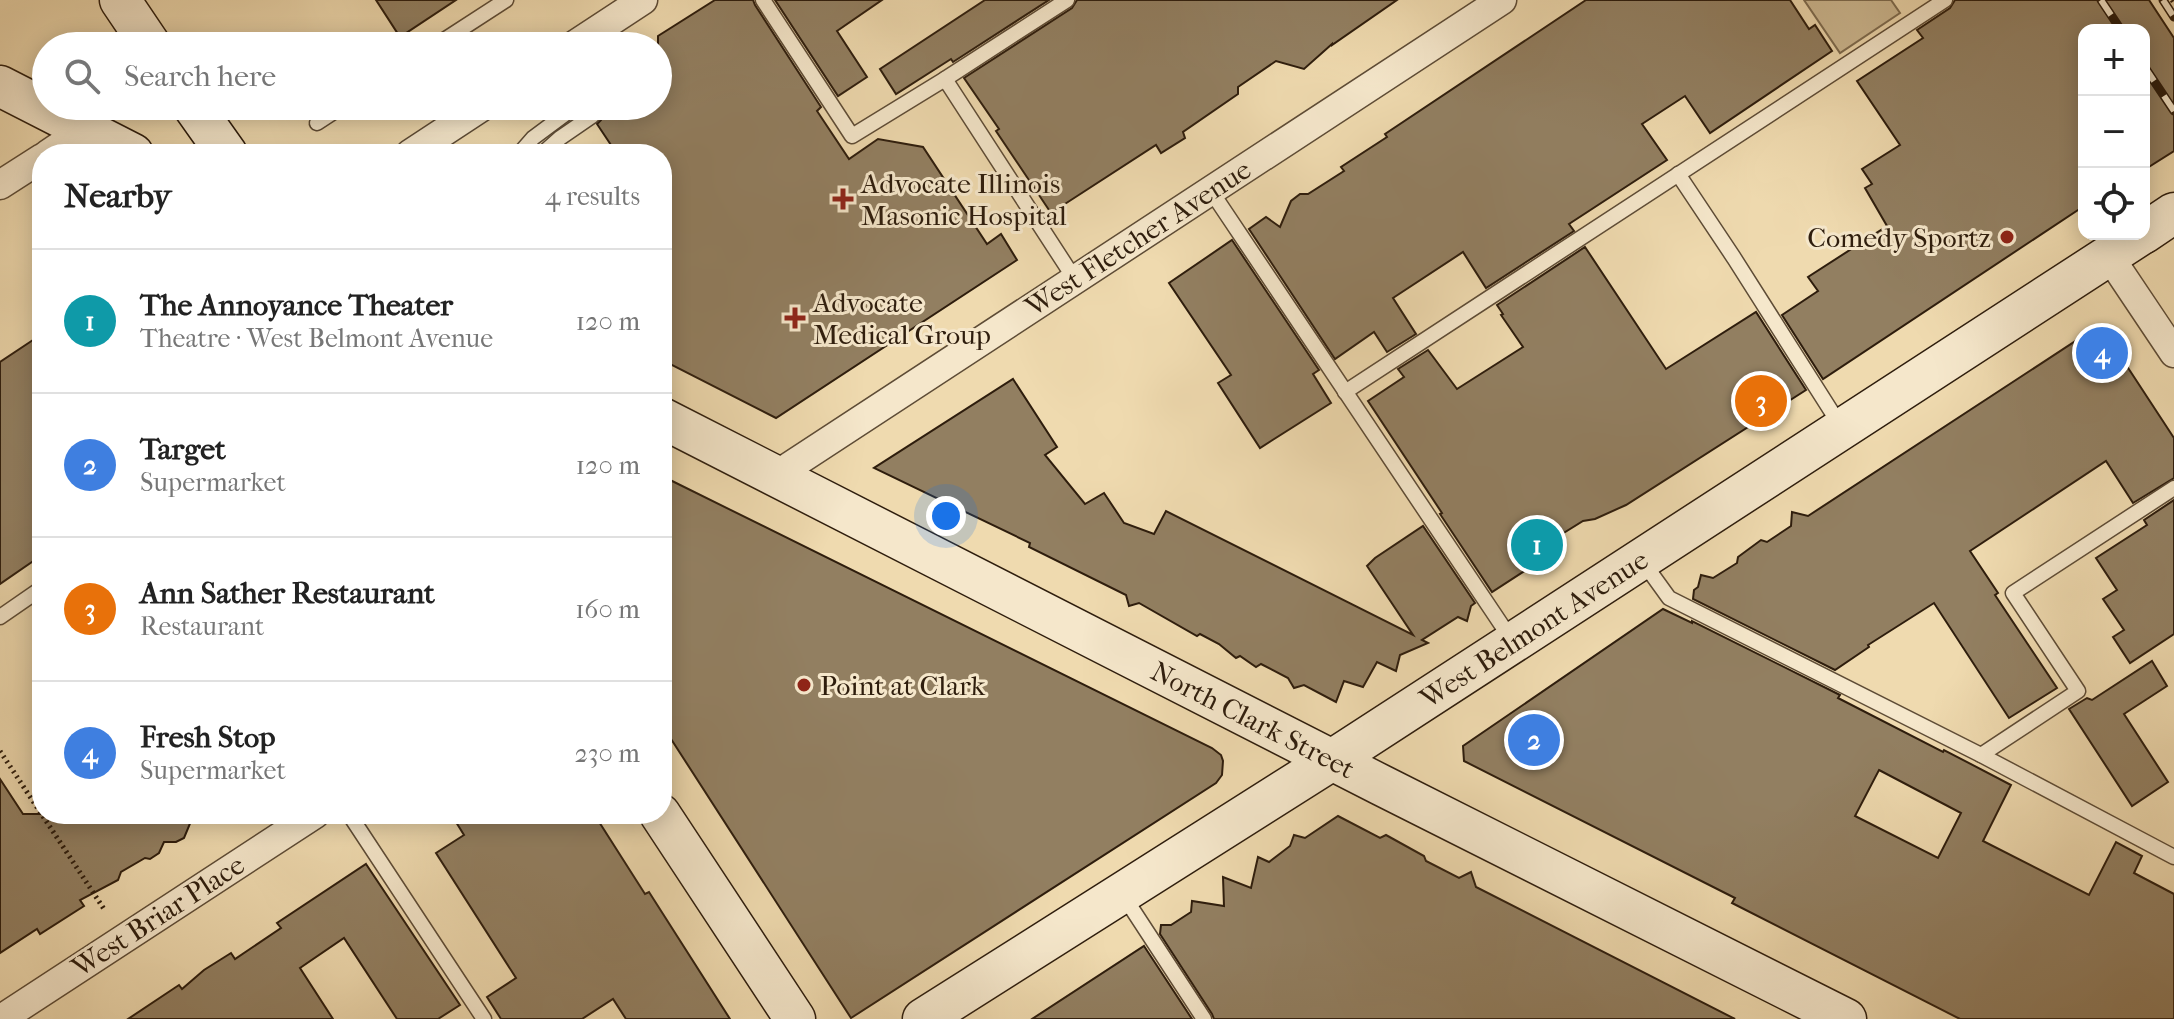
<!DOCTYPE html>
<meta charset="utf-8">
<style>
body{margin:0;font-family:"IM FELL French Canon",serif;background:#f6f6f6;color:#222}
.controls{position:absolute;right:24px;top:24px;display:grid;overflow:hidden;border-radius:16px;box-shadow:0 4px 20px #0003}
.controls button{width:72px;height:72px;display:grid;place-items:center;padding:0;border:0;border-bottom:2px solid #e0e0e0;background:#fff;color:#222;font:40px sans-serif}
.you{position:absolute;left:946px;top:516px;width:28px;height:28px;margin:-20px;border:6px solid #fff;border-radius:50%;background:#1a73e8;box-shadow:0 0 0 12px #1a73e833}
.badge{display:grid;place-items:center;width:52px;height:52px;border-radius:50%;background:#111827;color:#fff;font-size:26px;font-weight:700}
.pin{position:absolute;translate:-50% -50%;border:4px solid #fff;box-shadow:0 2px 8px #0006}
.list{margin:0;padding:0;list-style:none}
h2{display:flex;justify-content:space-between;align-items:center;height:104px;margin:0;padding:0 32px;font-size:34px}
h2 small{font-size:26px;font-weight:400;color:#767676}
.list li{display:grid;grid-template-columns:52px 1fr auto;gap:24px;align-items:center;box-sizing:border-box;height:144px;padding:0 32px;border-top:2px solid #e0e0e0}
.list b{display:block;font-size:30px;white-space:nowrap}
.list p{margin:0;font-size:26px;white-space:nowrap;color:#767676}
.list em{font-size:26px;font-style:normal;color:#767676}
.icon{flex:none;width:44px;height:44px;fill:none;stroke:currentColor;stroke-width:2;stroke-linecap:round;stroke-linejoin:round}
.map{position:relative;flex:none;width:2174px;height:1019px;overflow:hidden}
.search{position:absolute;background:#fff;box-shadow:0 4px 20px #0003;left:32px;top:32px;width:640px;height:88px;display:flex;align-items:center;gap:20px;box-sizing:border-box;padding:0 28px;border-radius:44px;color:#767676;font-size:30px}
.panel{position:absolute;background:#fff;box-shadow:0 4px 20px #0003;left:32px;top:144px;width:640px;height:680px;border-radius:32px}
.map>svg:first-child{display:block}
</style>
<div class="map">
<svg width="2174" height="1019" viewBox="0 0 2174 1019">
<rect width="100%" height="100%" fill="#efdaaf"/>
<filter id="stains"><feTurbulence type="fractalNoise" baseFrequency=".0025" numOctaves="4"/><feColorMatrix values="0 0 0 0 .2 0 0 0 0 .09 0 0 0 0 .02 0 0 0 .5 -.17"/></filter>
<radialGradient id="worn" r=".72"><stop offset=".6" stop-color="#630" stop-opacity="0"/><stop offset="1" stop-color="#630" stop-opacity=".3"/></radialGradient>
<!-- green -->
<path fill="#ceba93" stroke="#7e6c50" stroke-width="2" d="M1804,0h87l9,13 -60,40z"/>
<!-- building -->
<g fill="#927f61" stroke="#2e1d0d" stroke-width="2" fill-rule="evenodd">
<path d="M376,0h80l-56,37z"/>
<path d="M715,0h38l2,5 66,102 -4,4 32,48 29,-20 45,8 64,97 14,-10 16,26 -241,158 -114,-58v-206h-45l-20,-30 4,-4v-9l-5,-4h-10v-1h72v-70z"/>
<path d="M775,0h107l-45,31 30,46 -29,19z"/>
<path d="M985,0h64l-96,62 -2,-3 -55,35 -16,-25z"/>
<path d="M1077,0h320l-65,45v-1l-28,25 -28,-8 -38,26v7l-55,38 2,6 -24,15 -5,-8 -105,68 -55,-82 3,-2 -35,-51 108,-70z"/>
<path d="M1586,0h204l19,29 6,-4 17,26 -122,82 -25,-37 -43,28 25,36 -98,64 5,7 -88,57 -23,-36 -70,46 23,36 -29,18 -13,-20 -39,27 -86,-130 17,-12 14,10 11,-26 9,-7h8l36,-23 -3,-4 46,-30 -2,-3z"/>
<path d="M1955,0h194l25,38v113l-30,19v-140h-60v176l-261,173 -41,-64 36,-24 -10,-14 79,-51 -22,-38 7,-4 -10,-15 38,-24 -43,-64 66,-43 -6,-8 33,-22z"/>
<path d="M1232,240l87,130 -6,4 18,29 -71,45 -42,-65 13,-8 -62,-92z"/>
<path d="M1585,247l81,122 90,-57 50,78 -180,115 -31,14 -12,2 -29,18 6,9 -68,44 -52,-78 2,-1 -74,-112 36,-24 -6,-8 30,-19 29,39 66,-42 -22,-32 2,-1 -6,-9z"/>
<path d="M2100,325l74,113v40l-41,25 -27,-42 -136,90 28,42 -3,2 62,93 -48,30 -75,-115 -66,42 1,2 -34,23 -142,-71 1,-9 4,-3 3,-12 12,3 24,-15 1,-6 23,-17 6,2 24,-16 1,-14 16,4z"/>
<path d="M42,334v221l-42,29v-222z"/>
<path d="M1013,379l44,68 -12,8 40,49 19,-11 20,30 30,11 12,-23 247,124 -46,-69 8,-8 48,-32 52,77 -4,3 -4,15 -9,-4 -36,23 6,3 -28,12 -4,16 -19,-9 -14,25 -19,-6 -8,21 -32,-17 -10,3 -6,-10 -27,-14 -5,3 -16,-11 -4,2 -17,-14 -19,-10 -3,2 -58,-33 -10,3 -3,-11 -97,-48 1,-4 -156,-75z"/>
<path d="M662,476l550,272 9,7 2,6 -1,14 -6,8 -365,235 -189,-293z"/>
<path d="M2174,500v134l-44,29 -17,-26 11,-7 -21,-31 14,-9 -21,-32 51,-33 -3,-5z"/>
<path d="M1663,609l29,14v-2l148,74 -2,3 105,54 1,-2 67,35 -28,56 106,54 27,-53 26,14 -8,17 40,21v125h-214l-228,-116 3,-5 -271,-137 -1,-15zM1879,770l82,43 -23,45 -83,-42z"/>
<path d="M2152,661l15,25 -43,28 44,68 -36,24 -63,-97 18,-11 5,2z"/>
<path d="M0,779l23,35h171l-10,24 -8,4h-12l-5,11 -9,6 -5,-1 -24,14 -3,8 -38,20 4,6 -44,28 -3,-5 -37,24z"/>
<path d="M451,814h143l51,80 4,-2 81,127h-104l-13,-20 -31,20h-81l-14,-22 29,-19 -80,-125 28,-18z"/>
<path d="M1338,816l42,22 6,-3 38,21 2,5 33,17 12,-6 5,15 259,132h-521l-2,-5 -52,-80 1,-9h10l20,-13 1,-11 32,5 -1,-29 28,11 7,-31 11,5 21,-16 4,-11 11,3z"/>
<path d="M366,864l94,141 -22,14h-41l-53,-81 -44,30 33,51h-205l51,-34 3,4 22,-19 27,-17 4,6 46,-31 -4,-5z"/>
<path d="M1144,946l48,73h-160z"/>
</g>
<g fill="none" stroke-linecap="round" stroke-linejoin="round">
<!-- service casing -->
<g stroke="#5e4c36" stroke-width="17">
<g id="service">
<path d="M763,0l89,136 93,-57 129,199"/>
<path d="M435,46l71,-46"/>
<path d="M945,79l122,-79"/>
<path d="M317,123l26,-17"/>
<path d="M519,154l14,-16 43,-32"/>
<path d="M542,154l18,-16 32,-22"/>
<path d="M1678,174l56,84 106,167"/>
<path d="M1211,191l300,448"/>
<path d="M1345,392l600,-392"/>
<path d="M1643,562l26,36 312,157 193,102"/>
<path d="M0,617l42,-29"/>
<path d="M1981,755l97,-64 -65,-98 161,-105"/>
<path d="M349,814l135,205"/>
<path d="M1123,895l81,124"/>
</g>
</g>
<!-- minor casing -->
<g stroke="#5e4c36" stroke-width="31">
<g id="minor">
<path d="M573,46l70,-46"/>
<path d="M48,154l37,-25"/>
<path d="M410,154l73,-48"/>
<path d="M0,185l42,-27"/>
<path d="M2109,256l65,97"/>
<path d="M775,476l727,-476"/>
<path d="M1,1019l314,-205"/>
</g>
</g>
<!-- secondary casing -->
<g stroke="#2e1d0d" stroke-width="43">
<g id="secondary">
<path d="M120,0l31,46"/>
<path d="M0,86l133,68"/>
<path d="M193,106l34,48"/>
<path d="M2144,233l30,-20"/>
<path d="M662,418l719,367 465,234"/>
<path d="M660,814l135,205"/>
<path d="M923,1019l409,-259 810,-526"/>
</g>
</g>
<!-- path -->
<g stroke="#2e1d0d" stroke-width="5" stroke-dasharray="2 4" stroke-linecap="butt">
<path d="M2172,0l2,3"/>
<path d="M0,751l104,158"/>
</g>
<!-- service -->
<use href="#service" stroke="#f5e7cb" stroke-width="14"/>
<!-- minor -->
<use href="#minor" stroke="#f5e7cb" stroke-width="28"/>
<!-- secondary -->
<use href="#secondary" stroke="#f5e7cb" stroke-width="40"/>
<!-- rail casing -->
<g stroke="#2e1d0d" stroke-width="9">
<g id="rail">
<path d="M2101,0l20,30"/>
<path d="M2163,0l11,17"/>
<path d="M2144,66l30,45"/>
</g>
</g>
<!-- rail -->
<use href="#rail" stroke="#f5e7cb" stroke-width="6" stroke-dasharray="18" stroke-linecap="butt"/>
</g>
<!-- markers -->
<g fill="#8f2418" stroke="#f5e7cb" stroke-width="3">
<path d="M839 187h8v8h8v8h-8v8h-8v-8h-8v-8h8z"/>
<circle cx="2007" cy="237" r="8"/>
<path d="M791 306h8v8h8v8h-8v8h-8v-8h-8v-8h8z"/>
<circle cx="804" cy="685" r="8"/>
</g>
<g text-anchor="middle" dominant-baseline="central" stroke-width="6" stroke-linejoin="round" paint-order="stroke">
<!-- poi labels -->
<g font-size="28" fill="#2e1d0d" stroke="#f5e7cb" text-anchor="start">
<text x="861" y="183">Advocate Illinois<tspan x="861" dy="32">Masonic Hospital</tspan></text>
<text x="1991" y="237" text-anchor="end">Comedy Sportz</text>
<text x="813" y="302">Advocate<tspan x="813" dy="32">Medical Group</tspan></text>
<text x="820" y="685">Point at Clark</text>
</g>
<!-- street labels -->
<g font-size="28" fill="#2e1d0d" stroke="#f5e7cb">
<text transform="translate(1138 238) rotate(-33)">West Fletcher Avenue</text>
<text transform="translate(1534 629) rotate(-33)">West Belmont Avenue</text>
<text transform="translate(1253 720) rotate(27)">North Clark Street</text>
<text transform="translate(158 916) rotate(-33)">West Briar Place</text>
</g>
</g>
<rect width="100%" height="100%" filter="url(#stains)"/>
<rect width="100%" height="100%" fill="url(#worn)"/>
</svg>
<div class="controls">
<button>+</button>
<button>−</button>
<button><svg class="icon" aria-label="locate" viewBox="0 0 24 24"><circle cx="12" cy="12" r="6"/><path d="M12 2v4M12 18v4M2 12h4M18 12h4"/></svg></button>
</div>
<div class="you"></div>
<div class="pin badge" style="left:1537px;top:545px;background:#0f9aa8">1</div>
<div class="pin badge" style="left:1534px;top:740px;background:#3f7fe0">2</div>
<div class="pin badge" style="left:1761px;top:401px;background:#e8710a">3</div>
<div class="pin badge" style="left:2102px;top:353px;background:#3f7fe0">4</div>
<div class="search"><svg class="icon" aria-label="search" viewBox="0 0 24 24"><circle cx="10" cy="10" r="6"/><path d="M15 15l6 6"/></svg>Search here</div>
<section class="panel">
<h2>Nearby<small>4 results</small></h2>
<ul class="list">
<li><span class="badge" style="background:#0f9aa8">1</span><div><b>The Annoyance Theater</b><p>Theatre · West Belmont Avenue</p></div><em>120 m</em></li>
<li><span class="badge" style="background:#3f7fe0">2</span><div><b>Target</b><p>Supermarket</p></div><em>120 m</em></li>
<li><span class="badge" style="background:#e8710a">3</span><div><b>Ann Sather Restaurant</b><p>Restaurant</p></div><em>160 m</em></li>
<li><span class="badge" style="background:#3f7fe0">4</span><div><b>Fresh Stop</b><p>Supermarket</p></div><em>230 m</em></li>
</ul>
</section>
</div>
